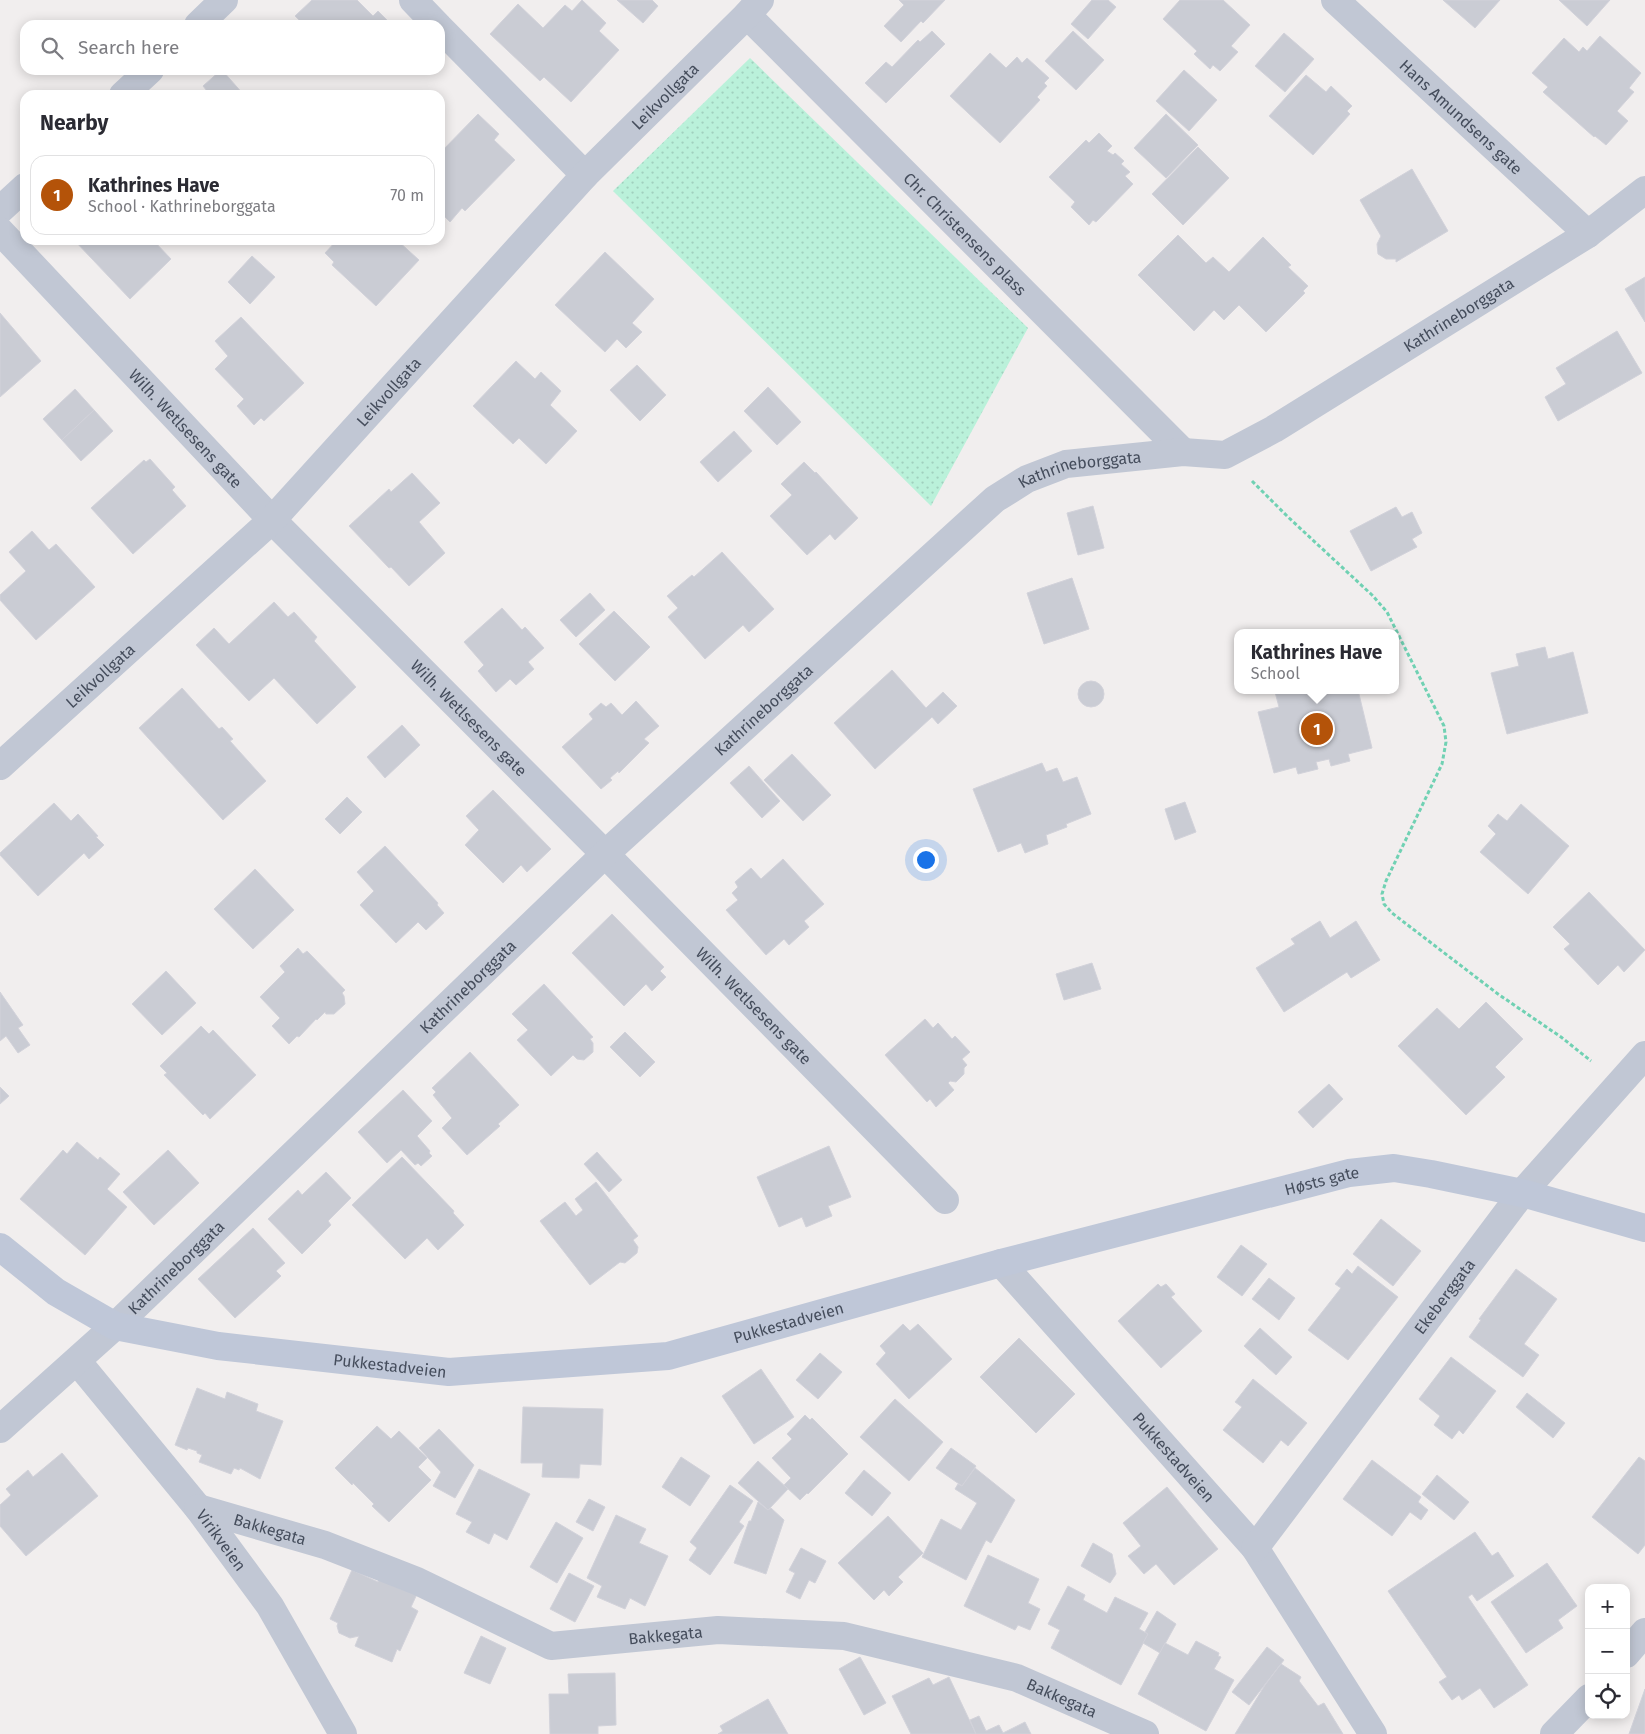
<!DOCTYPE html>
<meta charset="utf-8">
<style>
body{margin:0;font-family:"Fira Sans",sans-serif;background:#f2f2f3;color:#2b2b33}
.controls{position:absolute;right:15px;bottom:15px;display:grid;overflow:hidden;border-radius:10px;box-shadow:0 2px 12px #0003}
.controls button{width:45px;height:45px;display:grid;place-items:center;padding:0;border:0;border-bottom:1px solid #e1e1e2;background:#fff;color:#2b2b33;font:25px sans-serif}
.you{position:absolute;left:925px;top:859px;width:18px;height:18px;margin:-12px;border:4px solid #fff;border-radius:50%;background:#1a73e8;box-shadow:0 0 0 8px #1a73e833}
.badge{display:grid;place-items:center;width:32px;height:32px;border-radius:50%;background:#b45309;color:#fff;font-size:16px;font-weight:700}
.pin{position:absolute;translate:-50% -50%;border:2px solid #fff;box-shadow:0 1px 5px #0006}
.popup{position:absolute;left:1234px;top:629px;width:165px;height:65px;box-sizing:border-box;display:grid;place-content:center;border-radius:10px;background:#fff;filter:drop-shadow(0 1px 4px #0005);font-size:16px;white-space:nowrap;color:#7c7c81}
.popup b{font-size:19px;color:#2b2b33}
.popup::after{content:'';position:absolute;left:50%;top:100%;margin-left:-10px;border:10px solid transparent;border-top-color:#fff}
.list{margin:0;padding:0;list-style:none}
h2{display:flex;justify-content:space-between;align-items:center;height:65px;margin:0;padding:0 20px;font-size:21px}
h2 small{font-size:16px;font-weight:400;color:#7c7c81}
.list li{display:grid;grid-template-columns:32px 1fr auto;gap:15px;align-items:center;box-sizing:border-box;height:80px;margin:0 10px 10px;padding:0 10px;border:1px solid #e1e1e2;border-radius:15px}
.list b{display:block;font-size:19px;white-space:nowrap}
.list p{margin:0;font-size:16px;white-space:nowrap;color:#7c7c81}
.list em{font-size:16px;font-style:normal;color:#7c7c81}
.icon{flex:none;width:28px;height:28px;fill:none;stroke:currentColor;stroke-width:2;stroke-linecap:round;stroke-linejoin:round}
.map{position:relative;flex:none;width:1645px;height:1734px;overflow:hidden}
.search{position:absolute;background:#fff;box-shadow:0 2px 12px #0003;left:20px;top:20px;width:425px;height:55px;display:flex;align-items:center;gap:12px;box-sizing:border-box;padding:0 18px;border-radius:15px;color:#7c7c81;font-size:19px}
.panel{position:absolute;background:#fff;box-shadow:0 2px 12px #0003;left:20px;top:90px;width:425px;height:155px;border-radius:15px}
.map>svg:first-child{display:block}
</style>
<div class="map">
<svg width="1645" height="1734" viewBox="0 0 1645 1734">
<defs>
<pattern id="park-dots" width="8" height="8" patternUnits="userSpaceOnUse" patternTransform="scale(1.25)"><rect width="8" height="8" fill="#baf1da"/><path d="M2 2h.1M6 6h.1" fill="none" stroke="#a1d0be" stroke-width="1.8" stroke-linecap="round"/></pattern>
</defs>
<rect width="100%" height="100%" fill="#f1eeee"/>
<!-- park -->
<path fill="url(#park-dots)" d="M750,58l278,270 -97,178 -318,-315z"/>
<!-- building -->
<g fill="#caccd4" stroke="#d2d2da">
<path d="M312,0h45l16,16 5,-5 14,14h-88l-9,-9z"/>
<path d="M582,0l24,23 -7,8 20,19 -48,52 -27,-25 -4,4 -50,-47 28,-30 25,24 22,-23 7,6z"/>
<path d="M617,0h35l6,6 -15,17z"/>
<path d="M899,0h46l-22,23 -2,-2 -20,21 -17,-16 20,-21z"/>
<path d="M1092,0h16l8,7 -28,32 -17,-15z"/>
<path d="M1180,0h43l27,25 -19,21 7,6 -18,19 -7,-6 -3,4 -16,-15 3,-3 -34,-32z"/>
<path d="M1443,0h57l-25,28z"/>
<path d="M1559,0h51l-23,26z"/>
<path d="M932,31l13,13 -59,59 -21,-20 21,-21 6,5 26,-27 2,2z"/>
<path d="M1073,31l31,29 -28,30 -31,-29z"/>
<path d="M1284,33l30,26 -29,33 -30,-26z"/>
<path d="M1600,36l41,37 -12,15 5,4 -17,19 11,10 -22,24 -11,-9 -1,1 -51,-45 5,-5 -16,-14 32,-35 15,14 4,-5 4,4z"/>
<path d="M990,53l16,15 11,-11 5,6 5,-5 22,20 -5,5 3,3 -10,11 3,3 -40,43 -50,-47z"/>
<path d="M221,70h1l22,25h-41l4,-4 -4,-5z"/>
<path d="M1184,70l33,30 -28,31 -33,-30z"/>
<path d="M1306,75l20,17 5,-6 21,20 -5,5 3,3 -37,41 -44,-39z"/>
<path d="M478,114l21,20 -5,6 21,20 -50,51 -3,-3 -12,14 -10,-10v-21l2,-2 -2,-2v-34z"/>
<path d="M1166,114l32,31 -32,33 -32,-30z"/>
<path d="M1099,133l13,13 -5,5 6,4 2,-2 9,8 -3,3 9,8 -5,4 8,8 -37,38 -3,-2 -4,5 -18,-18 4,-5 -26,-25 37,-37 3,3z"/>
<path d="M1198,147l31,31 -46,47 -31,-31z"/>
<path d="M1412,169l36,62 -52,31v-3h-10l-8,-5 -1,-10 4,-8 -21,-36z"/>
<path d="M1178,235l28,28 7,-6 16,15 34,-35 28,28 -3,2 20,19 -5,5 2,2 -39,39 -27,-27 -15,15 -10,-10 -20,21 -56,-56z"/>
<path d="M74,240h79l18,19 -41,40z"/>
<path d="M337,240h60l22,20 -43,46 -44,-41 2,-3 -9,-9z"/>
<path d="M605,252l49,47 -22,24 10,9 -16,16 -9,-9 -12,13 -50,-47z"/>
<path d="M252,256l23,21 -25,27 -22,-22z"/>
<path d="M1645,277v45l-20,-33z"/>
<path d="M0,313l41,48 -41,36z"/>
<path d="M241,317l63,66 -40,38 -3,-3 -7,7 -17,-19 7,-7 -29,-30 13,-13 -13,-15z"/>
<path d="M1617,331l25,42 -84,48 -13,-24 21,-13 -10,-16z"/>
<path d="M516,361l19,18 6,-7 20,19 -11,14 27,26 -31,33 -27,-26 -6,6 -40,-38z"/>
<path d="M637,365l29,30 -26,26 -30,-31z"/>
<path d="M768,387l33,35 -24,23 -33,-34z"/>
<path d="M75,389l19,21 -32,30 -19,-21z"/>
<path d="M94,410l19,21 -32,30 -19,-21z"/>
<path d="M734,431l18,20 -34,31 -18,-20z"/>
<path d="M150,459l25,28 -3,3 14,16 -53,48 -42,-46 53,-48 2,2z"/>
<path d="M804,462l11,11 1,-1 42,46 -23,22 -5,-6 -23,21 -37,-39 22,-21 -11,-11z"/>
<path d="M412,473l28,30 -21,19 26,31 -36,33 -18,-19 -2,1 -40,-42 40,-37 2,3z"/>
<path d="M1093,506l11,42 -26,7 -11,-42z"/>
<path d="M1396,507l6,10 10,-5 10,21 -10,6 5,8 -46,24 -21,-40z"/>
<path d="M32,531l17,19 7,-6 39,43 -59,53 -36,-40v-5l26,-24 -17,-19z"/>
<path d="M722,552l52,57 -25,23 -6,-7 -38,34 -37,-42 10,-9 -11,-12 25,-21 2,2z"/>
<path d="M1072,578l17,51 -45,15 -17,-51z"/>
<path d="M590,593l15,17 -29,27 -16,-17z"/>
<path d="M274,602l14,15 6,-5 23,25 -3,4 42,46 -39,37 -43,-46 -25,23 -53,-56 18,-17 15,16z"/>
<path d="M502,608l20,22 3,-3 19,21 -16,14 6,7 -18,16 -6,-6 -14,13 -18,-21 6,-6 -20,-23z"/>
<path d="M614,611l36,36 -35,34 -36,-37z"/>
<path d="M1545,647l3,12 25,-7 15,61 -81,21 -16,-61 28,-7 -3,-12z"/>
<path d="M892,670l34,38 17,-16 14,14 -19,18 -6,-7 -57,52 -41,-46z"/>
<circle cx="1091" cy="694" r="13"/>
<path d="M182,688l37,41 3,-2 11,12 -3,2 36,40 -43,39 -84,-92z"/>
<path d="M1284,690h74l14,58 -24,6 2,7 -19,5 -2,-7 -13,3 2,7 -20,5 -2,-7 -22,6 -16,-61 21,-5 -4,-15z"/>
<path d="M636,701l23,25 -15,13 5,4 -30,30 -1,-2 -8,7 2,2 -11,9 -39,-42 31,-28 -4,-5 12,-11 5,4 5,-4 11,12z"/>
<path d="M402,725l18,20 -35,33 -18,-21z"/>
<path d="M792,754l39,41 -28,26 -39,-41z"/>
<path d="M1042,763l4,9 11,-4 6,14 14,-5 14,37 -25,10 1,3 -21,8 2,9 -23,9 -4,-10 -23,9 -25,-63z"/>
<path d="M749,766l31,35 -18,17 -32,-35z"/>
<path d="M493,790l58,59 -24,23 -6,-7 -18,18 -38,-38 14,-15 -13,-14z"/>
<path d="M347,797l15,15 -22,22 -15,-15z"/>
<path d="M1185,802l11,30 -21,8 -10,-31z"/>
<path d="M54,803l17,18 7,-7 20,22 -2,1 8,8 -15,14 -5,-6 -46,43 -38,-41v-2z"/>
<path d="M1521,804l48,42 -41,48 -48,-42 16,-18 -8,-8 10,-12 9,7z"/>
<path d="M385,846l53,57 -1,2 7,8 -18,17 -8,-8 -22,21 -36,-38 14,-14 -17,-19z"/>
<path d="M783,859l41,45 -20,17 5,6 -20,18 -5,-6 -18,16 -40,-45 12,-10 -6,-7 6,-6 -3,-5 16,-14 10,11z"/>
<path d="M255,869l39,41 -41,39 -39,-40z"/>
<path d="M1589,892l56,58 -21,22 -6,-7 -20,20 -34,-36 6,-5 -17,-17z"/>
<path d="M612,914l52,53 -4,4 6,6 -14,14 -6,-7 -22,22 -52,-53z"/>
<path d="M1320,921l10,17 26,-17 24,39 -29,18 -4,-6 -63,40 -28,-44 39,-24 -4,-5z"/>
<path d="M298,948l5,6 4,-3 38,39 -3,3 2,3 1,8 -11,10h-8l-1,-2 -8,8 -1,-1 -17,18 -2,-1 -8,8 -17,-18 8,-8 -20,-21 25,-25 -5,-6z"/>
<path d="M1092,963l9,26 -37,11 -8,-26z"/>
<path d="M166,971l30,32 -34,32 -30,-31z"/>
<path d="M544,984l49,53 -3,2 3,4v9l-9,8 -7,-1 -4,-4 -22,21 -34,-36 11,-10 -16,-16z"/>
<path d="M0,992l23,33 -5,3 12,17 -12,8 -12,-17 -6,5z"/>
<path d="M1486,1002l37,37 -28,28 10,10 -39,38 -68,-69 39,-38 22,21z"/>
<path d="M925,1019l8,9 5,-5 14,16 3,-3 15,16 -8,7 5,6 -3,3v6l-8,8 -6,-1 -2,2 6,7 -18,17 -6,-8 -3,3 -42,-47z"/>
<path d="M201,1026l8,8 4,-4 43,45 -46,44 -5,-6 -2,2 -39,-40 3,-2 -7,-7z"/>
<path d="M625,1032l30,30 -15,15 -30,-30z"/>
<path d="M470,1052l49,53 -21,19 2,2 -33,29 -25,-27 10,-10 -19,-23 3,-3 -4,-4z"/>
<path d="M1329,1084l14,15 -30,29 -15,-16z"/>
<path d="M0,1087l9,9 -9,8z"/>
<path d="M403,1090l29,31 -15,15 13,15 -1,2 3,3 -11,10 -3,-3 -3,2 -14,-15 -14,13 -29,-31z"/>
<path d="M77,1142l21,18 2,-3 20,17 -13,15 20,18 -42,48 -65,-56 43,-49 4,4z"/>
<path d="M829,1146l22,51 -23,9 4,10 -26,11 -4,-10 -23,10 -22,-50z"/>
<path d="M168,1150l31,33 -45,42 -31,-33z"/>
<path d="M597,1152l25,28 -13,12 -25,-28z"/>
<path d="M402,1157l52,54 -1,2 11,12 -26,25 -11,-12 -22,21 -53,-54z"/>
<path d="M326,1172l25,26 -23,23 3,4 -29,29 -34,-35 30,-29 4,5z"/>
<path d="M596,1182l42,54 -5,4 5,7 -1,6 -12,10 -5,-1 -30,23 -50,-64 25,-19 11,14 7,-6 -8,-11z"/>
<path d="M1381,1219l40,32 -28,35 -40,-32z"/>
<path d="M253,1228l32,35 -9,8 5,5 -46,42 -37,-39z"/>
<path d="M1241,1245l26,19 -25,32 -25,-19z"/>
<path d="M1358,1266l40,31 -50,63 -40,-30 33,-42 -6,-4 12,-15 5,5z"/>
<path d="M1516,1269l41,30 -33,45 15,11 -16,22 -54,-40 12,-17 -2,-1z"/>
<path d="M1269,1278l26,20 -16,22 -27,-21z"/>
<path d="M1158,1284l3,3 5,-3 9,10 -4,3 31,34 -41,37 -43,-47z"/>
<path d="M903,1324l7,7 8,-7 34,35 -43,40 -33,-35 10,-11 -6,-7z"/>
<path d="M1260,1328l32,29 -16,18 -32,-29z"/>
<path d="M1019,1338l56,56 -39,39 -56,-56z"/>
<path d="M820,1353l22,19 -24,27 -22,-19z"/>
<path d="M1451,1357l45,34 -33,43 -4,-4 -7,9 -18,-14 6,-9 -21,-17z"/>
<path d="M761,1369l33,48 -40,27 -32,-48z"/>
<path d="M1253,1379l54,44 -19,23 -7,-6 -18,23 -40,-33 19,-23 -7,-5z"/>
<path d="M197,1388l28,11 2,-7 31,12 -2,7 27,10 -23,58 -20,-11 -1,2 -5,-2 -3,6 -32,-12 3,-7 -5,-2v-2l-9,-3 -1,2 -12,-5z"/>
<path d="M1527,1393l38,30 -12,15 -37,-31z"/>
<path d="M895,1399l48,43 -34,39 -49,-44z"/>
<path d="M523,1407l80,2 -2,56 -21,-1 -1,14 -37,-1 1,-14h-22z"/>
<path d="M805,1415l5,5 2,-2 36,36 -40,40 -1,-1 -7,7 -16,-15 7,-7 -19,-20 20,-19 -5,-5z"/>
<path d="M377,1426l14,13 8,-8 28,27 -9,9 13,13 -42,42 -17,-16 2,-2 -21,-21 -1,2 -17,-17z"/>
<path d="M439,1429l35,36 -19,33 -22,-12 8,-14 -22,-24z"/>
<path d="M951,1448l25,18 -14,20 -26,-18z"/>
<path d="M62,1453l36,43 -72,60 -26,-30v-21l11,-10 -5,-6 22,-19 5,7z"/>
<path d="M681,1457l29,19 -20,30 -28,-19z"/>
<path d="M1639,1457l6,4v84l-7,9 -46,-37z"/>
<path d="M1372,1460l49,37 -3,5 10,8 -7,10 -11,-8 -18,24 -49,-37z"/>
<path d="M758,1461l30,28 -20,21 -30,-27z"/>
<path d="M975,1468l40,32 -24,43 -5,-3 -20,40 -44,-23 19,-38 20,11 16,-27 -22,-14 3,-5 4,2z"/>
<path d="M479,1469l51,25 -23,46 -13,-7 -5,11 -23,-12 6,-10 -16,-8z"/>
<path d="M864,1470l27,23 -19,23 -27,-23z"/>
<path d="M1437,1475l32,27 -15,18 -32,-26z"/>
<path d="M730,1485l23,16 -14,21 5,4 -34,49 -21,-15 8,-12 -7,-6z"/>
<path d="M1167,1487l51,62 -44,36 -18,-21 -12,10 -16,-18 13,-10 -18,-23z"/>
<path d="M589,1499l16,8 -12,24 -17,-9z"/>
<path d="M758,1502l10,8 3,-2 13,12 -18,54 -32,-11 15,-42h2z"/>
<path d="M616,1515l30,14 -7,14 29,13 -23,50 -15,-8 -5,11 -28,-12 5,-11 -15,-8z"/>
<path d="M888,1516l35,37 -25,24 5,5 -14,14 -5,-6 -10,10 -36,-37z"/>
<path d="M556,1522l27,16 -26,45 -27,-16z"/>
<path d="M1475,1532l17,24 6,-4 16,24 -37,25 -5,-7 -4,3 60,88 -34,23 -14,-20 -18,12 -3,-5 -7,5 -13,-18 8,-5 -59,-86z"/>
<path d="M1093,1543l19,11 4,20 -6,9 -29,-17z"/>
<path d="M801,1548l25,13 -11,22 -6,-3 -9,19 -14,-7 9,-19 -6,-3z"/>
<path d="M988,1555l51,24 -11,24 12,6 -10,21 -12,-5 -3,5 -51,-24z"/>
<path d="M1547,1563l30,43 -19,14 5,8 -37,25 -35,-51z"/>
<path d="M352,1570l26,12 2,-5 37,17 -6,13 7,4 -18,40 -3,-2 -5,13 -37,-16 4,-10 -9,2 -11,-5 -2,-7 1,-3 -8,-4z"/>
<path d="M569,1573l25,13 -19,36 -25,-13z"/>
<path d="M1068,1586l17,9 -2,5 24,13 8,-16 33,16 -9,16 9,5 -27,51 -70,-37 9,-18 -12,-6z"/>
<path d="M1157,1611l19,13 -16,29 -17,-10 5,-9 -3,-2z"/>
<path d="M481,1636l25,12 -16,36 -26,-11z"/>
<path d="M1196,1641l23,12 -1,3 3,1 -7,12 20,11 -28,51 -68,-37 27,-51 23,12z"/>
<path d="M1267,1647l17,13 -35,45 -17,-13z"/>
<path d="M860,1657l26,46 -22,12 -25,-46z"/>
<path d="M1281,1664l20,13 -2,4 19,25 6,-3 19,31h-108l30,-49z"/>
<path d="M615,1673l1,52 -18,1v8h-48l-1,-40h20l-1,-20z"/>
<path d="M949,1677l27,57h-65l-19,-38 37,-18 4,7z"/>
<path d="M1645,1689v45h-16z"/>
<path d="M768,1699l20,35h-70l5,-3 -3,-5z"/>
<path d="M979,1716l7,15 13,-6 4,8 22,-11 6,12h-55l-6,-14z"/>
</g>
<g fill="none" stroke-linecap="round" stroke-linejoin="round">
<!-- path -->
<path stroke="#70d1b3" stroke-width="3" stroke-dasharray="4 2.5" stroke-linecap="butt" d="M1252,481l36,36 84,78 15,17 57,114 2,16 -4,22 -56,117 -4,13 2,10 8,9 106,81 63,43 30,24"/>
<!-- street -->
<g stroke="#c1c7d4" stroke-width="28">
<path d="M413,0l24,25"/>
<path id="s1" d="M1335,0l253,234"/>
<path id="s2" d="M747,15l436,437"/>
<path d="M198,25l26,-25"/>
<path d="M440,28l145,147"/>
<path d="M123,95l27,-25"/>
<path d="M0,210l25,-23"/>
<path id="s3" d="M0,231l272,289 333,334 340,346"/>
<path id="s4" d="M0,766l272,-246 313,-345 162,-160 13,-15"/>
<path id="s5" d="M1001,1263l254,285 118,186"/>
<path id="s6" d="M77,1361l121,147 72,98 73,128"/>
<path id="s7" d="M0,1429l115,-103 490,-472 390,-355 32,-20 39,-15 117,-12 42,3 49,-26 314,-195 57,-44"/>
<path id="s8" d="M198,1508l127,37 92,36 134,65 167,-16 126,6 173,42 128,56"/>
<path id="s9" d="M1255,1548l267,-355 123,-138"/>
<path d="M1626,1654l19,-22"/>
<path d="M1554,1734l35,-36"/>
</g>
<!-- secondary -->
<path stroke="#bfc7d8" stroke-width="28" id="s10" d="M0,1247l56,45 59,34 103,20 231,26 219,-16 333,-93 348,-90 45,-5 37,6 91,19 123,35"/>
</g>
<g text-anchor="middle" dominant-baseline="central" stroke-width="4" stroke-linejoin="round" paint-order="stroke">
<!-- street labels -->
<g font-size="16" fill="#454d5c" stroke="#fff">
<text stroke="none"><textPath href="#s4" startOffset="945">Leikvollgata</textPath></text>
<text stroke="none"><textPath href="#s1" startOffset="172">Hans Amundsens gate</textPath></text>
<text stroke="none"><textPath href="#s2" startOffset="309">Chr. Christensens plass</textPath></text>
<text stroke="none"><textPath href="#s7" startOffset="1874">Kathrineborggata</textPath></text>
<text stroke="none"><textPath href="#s4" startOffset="540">Leikvollgata</textPath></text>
<text stroke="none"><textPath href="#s3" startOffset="271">Wilh. Wetlsesens gate</textPath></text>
<text stroke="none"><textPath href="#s7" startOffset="1454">Kathrineborggata</textPath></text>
<text stroke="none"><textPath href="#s4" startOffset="135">Leikvollgata</textPath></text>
<text stroke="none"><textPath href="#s7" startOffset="1049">Kathrineborggata</textPath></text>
<text stroke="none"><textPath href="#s3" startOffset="676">Wilh. Wetlsesens gate</textPath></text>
<text stroke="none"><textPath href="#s7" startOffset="644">Kathrineborggata</textPath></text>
<text stroke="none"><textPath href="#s3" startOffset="1081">Wilh. Wetlsesens gate</textPath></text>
<text stroke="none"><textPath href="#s10" startOffset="1374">Høsts gate</textPath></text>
<text stroke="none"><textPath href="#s7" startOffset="239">Kathrineborggata</textPath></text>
<text stroke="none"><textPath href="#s9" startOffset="315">Ekeberggata</textPath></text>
<text stroke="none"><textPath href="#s10" startOffset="822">Pukkestadveien</textPath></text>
<text stroke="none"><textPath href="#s10" startOffset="418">Pukkestadveien</textPath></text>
<text stroke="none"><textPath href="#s5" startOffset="260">Pukkestadveien</textPath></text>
<text stroke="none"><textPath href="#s8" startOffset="75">Bakkegata</textPath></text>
<text stroke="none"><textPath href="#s6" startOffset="230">Virikveien</textPath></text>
<text stroke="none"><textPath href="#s8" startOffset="495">Bakkegata</textPath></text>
<text stroke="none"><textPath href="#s8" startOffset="901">Bakkegata</textPath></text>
</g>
</g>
</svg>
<div class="controls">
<button>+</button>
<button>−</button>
<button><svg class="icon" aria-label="locate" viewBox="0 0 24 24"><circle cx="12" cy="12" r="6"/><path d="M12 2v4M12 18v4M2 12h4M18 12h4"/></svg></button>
</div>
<div class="you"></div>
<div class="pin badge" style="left:1317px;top:729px">1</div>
<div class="popup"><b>Kathrines Have</b>School</div>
<div class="search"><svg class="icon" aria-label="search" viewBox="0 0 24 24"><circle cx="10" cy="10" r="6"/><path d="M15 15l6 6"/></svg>Search here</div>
<section class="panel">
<h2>Nearby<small></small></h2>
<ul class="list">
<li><span class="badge">1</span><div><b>Kathrines Have</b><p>School · Kathrineborggata</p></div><em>70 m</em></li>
</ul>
</section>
</div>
